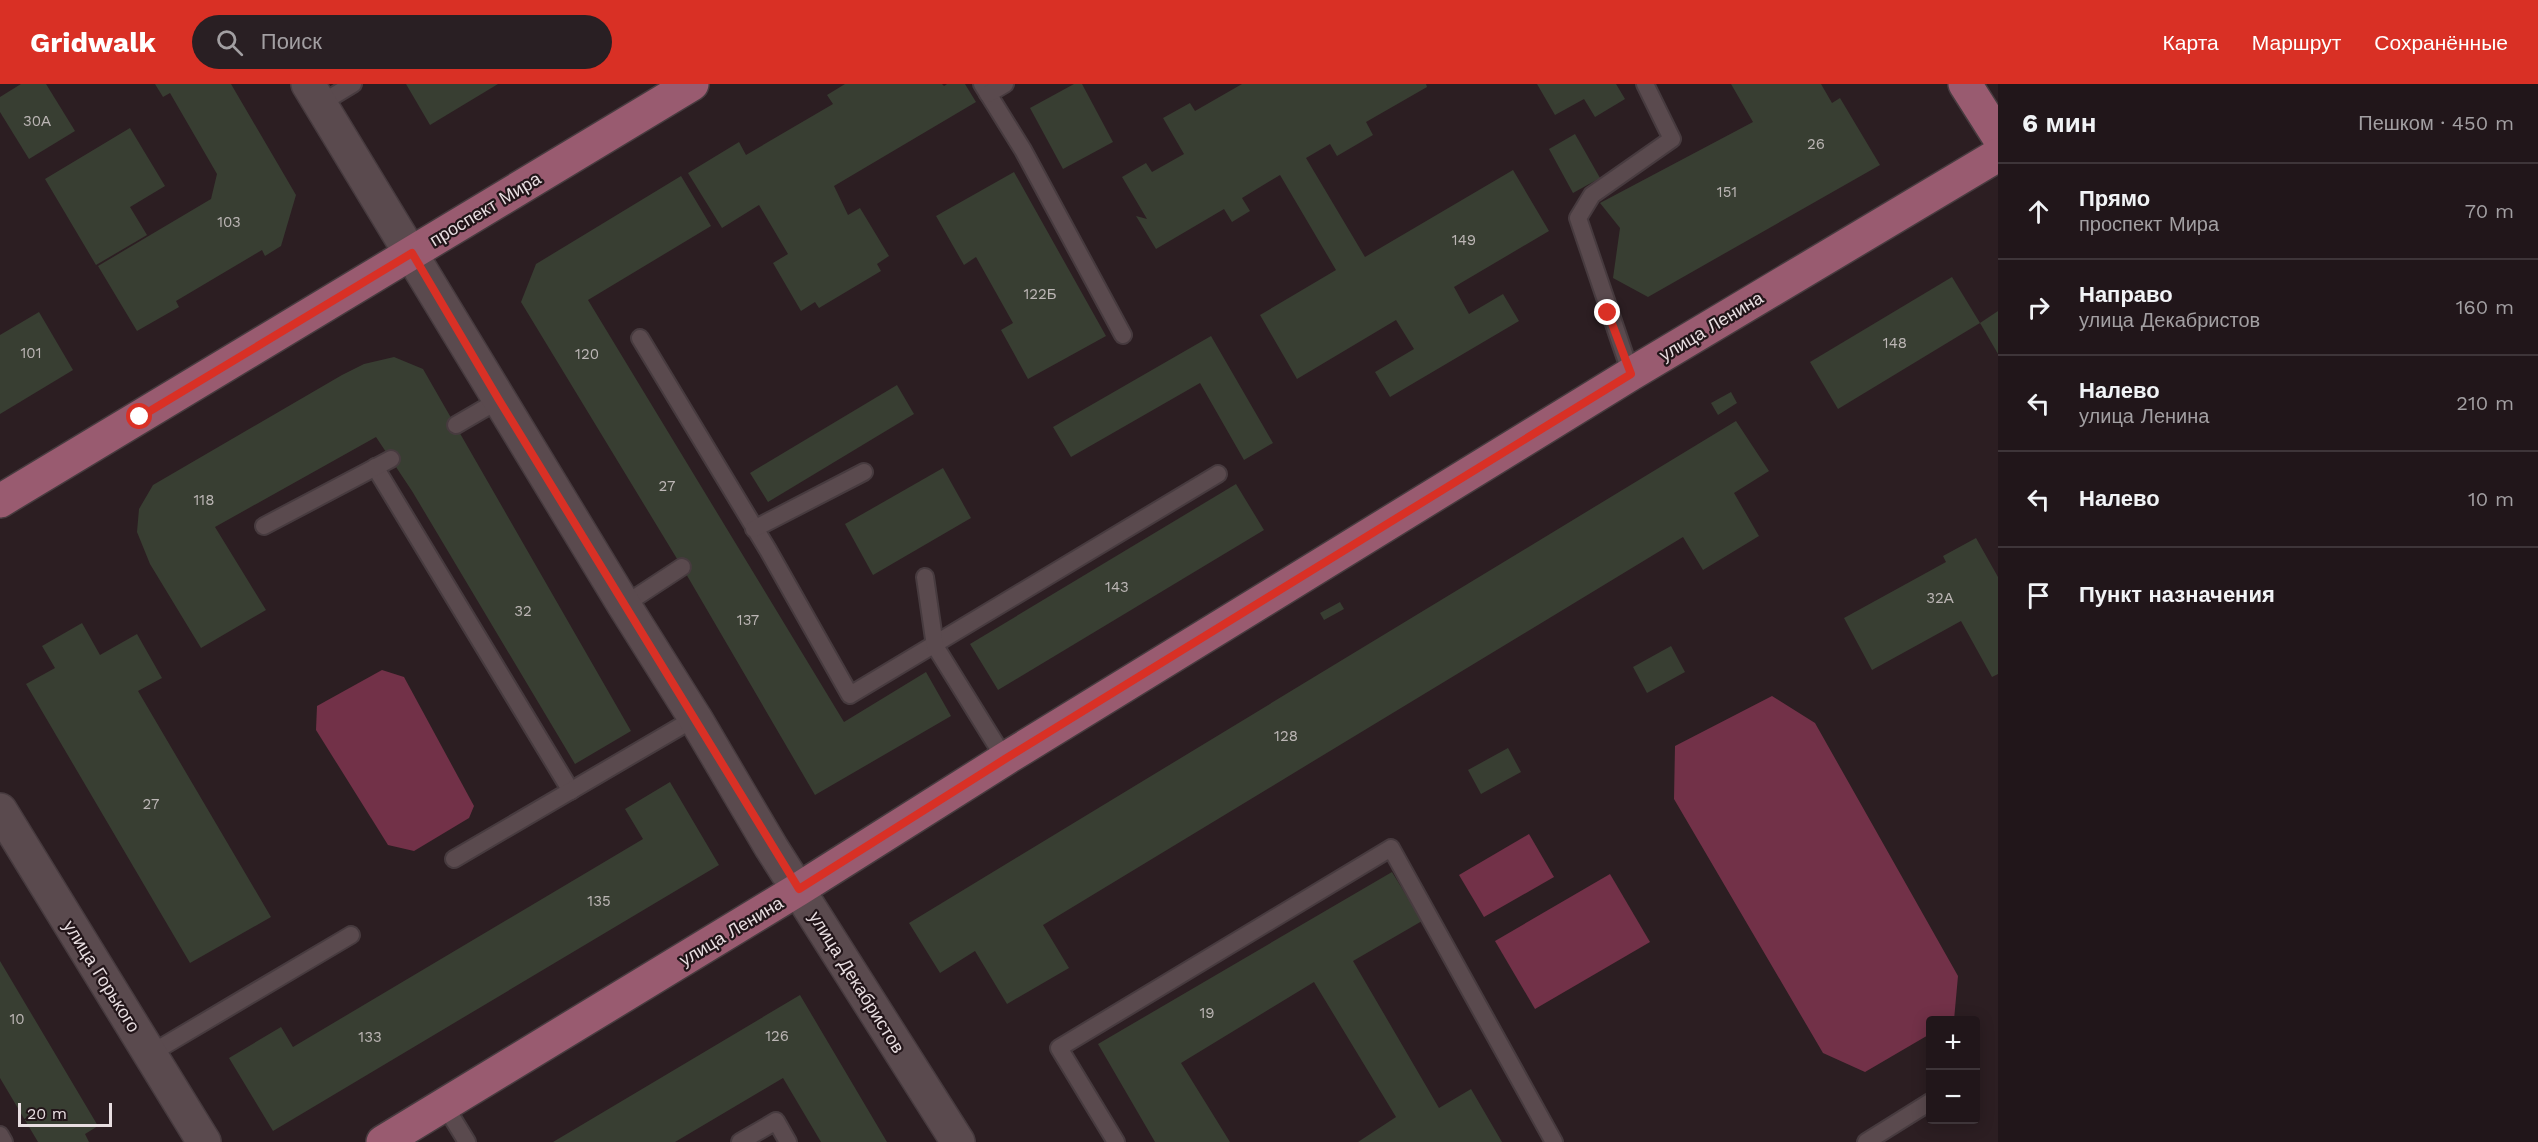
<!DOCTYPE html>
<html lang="ru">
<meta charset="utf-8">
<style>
body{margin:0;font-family:"Work Sans",sans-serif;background:#291f23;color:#f1f3f6}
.controls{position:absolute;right:18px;bottom:18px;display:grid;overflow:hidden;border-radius:6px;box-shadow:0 3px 15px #0003}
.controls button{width:54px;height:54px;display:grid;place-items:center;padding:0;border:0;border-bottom:2px solid #3e3539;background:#21161a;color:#f1f3f6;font:30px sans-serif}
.scale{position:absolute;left:18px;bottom:15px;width:94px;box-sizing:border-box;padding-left:6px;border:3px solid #e8dee1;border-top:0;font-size:16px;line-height:21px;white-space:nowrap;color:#e8dee1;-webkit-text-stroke:4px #221519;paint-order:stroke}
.stop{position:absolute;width:18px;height:18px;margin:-14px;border:4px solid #d93025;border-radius:50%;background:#fff}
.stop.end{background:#d93025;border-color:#fff;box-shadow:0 2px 6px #0008}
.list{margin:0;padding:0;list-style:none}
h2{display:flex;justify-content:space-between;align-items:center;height:78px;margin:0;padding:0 24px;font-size:26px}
h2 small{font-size:20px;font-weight:400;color:#a29fa2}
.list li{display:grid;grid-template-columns:39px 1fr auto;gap:18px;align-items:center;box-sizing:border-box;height:96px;padding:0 24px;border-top:2px solid #3e3539}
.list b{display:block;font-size:22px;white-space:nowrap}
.list p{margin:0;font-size:20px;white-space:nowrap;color:#a29fa2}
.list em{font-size:20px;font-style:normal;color:#a29fa2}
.icon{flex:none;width:33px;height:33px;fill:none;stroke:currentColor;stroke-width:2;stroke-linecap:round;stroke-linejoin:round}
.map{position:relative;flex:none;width:1998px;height:1058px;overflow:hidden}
header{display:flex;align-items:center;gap:36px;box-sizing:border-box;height:84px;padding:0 30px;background:#d93025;color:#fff}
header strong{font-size:28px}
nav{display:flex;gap:33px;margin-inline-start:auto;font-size:21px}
.search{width:420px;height:54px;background:#291f23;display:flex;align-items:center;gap:15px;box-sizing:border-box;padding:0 21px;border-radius:33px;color:#a29fa2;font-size:22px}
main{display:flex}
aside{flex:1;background:#21161a}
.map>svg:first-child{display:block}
</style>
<header>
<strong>Gridwalk</strong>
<div class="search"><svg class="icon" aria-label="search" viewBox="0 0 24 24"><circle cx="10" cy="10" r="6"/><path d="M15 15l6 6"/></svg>Поиск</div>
<nav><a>Карта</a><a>Маршрут</a><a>Сохранённые</a></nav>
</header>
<main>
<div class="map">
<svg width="1998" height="1058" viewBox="0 0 1998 1058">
<rect width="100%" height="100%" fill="#2c1e22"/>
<!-- green -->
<g fill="#723148">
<path d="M382,586l22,7 70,129 -5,12 -55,33 -26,-6 -72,-115 1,-24z"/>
<path d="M1772,612l43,27 143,253 -4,44h-24v14l-65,38 -42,-19 -149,-254 1,-53z"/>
<path d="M1529,750l25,43 -70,40 -25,-42z"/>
<path d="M1610,790l40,68 -115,67 -40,-68z"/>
</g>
<!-- building -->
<g fill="#383e32">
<path d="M21,0h25l29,47 -46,28 -29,-47v-15z"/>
<path d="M155,0h76l65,111 -15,51 -16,10 -3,-6 -86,51 3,6 -42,24 -39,-65 113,-67 6,-25 -47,-81 -7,4z"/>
<path d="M406,0h92l-68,41z"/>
<path d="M845,0h97l2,2 3,-2h18l11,18 -142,84 14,29 12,-7 29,48 -12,8 4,7 -62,37 -4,-6 -14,9 -28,-48 15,-9 -29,-49 -37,23 -34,-55 51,-31 7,13 87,-51 -6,-9z"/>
<path d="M1074,0h8l31,58 -50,27 -33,-61z"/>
<path d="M1242,0h184l1,3 -61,35 7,13 -36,21 -7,-12 -24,14 59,99 148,-87 36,61 -95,56 15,27 34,-20 16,27 -129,76 -15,-25 39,-23 -18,-29 -99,59 -37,-64 76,-45 -56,-95 -38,23 8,13 -18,11 -8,-13 -68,40 -20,-33 11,3 -25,-42 24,-14 6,9 32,-18 -21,-36 27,-15 5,8z"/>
<path d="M1537,0h79l9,15 -30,18 -11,-18 -29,16z"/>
<path d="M1731,0h90l11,19 8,-5 40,67 -232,132 -35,-19 7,-50 -20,-25 153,-81z"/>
<path d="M130,44l35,58 -35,21 17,28 -51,30 -51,-86z"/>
<path d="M1575,50l25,44 -27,15 -24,-44z"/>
<path d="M1014,88l92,164 -78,43 -27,-49 12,-7 -37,-66 -12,8 -28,-49z"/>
<path d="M681,92l30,50 -123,74 256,422 82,-50 25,44 -136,79 -133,-228 -161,-265 15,-38z"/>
<path d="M1952,193l28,46 -142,86 -28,-47z"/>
<path d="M1998,227v43l-18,-31z"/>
<path d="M39,228l34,58 -73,44v-79z"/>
<path d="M1211,252l62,107 -29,17 -44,-77 -129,74 -18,-30z"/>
<path d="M394,273l29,12 208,362 -56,33 -163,-273 -36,-54 -161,90 51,83 -65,38 -51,-84 -13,-32 2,-23 14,-24 189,-110 22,-11z"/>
<path d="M897,301l17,29 -146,88 -18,-29z"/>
<path d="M1731,308l6,11 -19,12 -7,-12z"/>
<path d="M1736,337l33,50 -35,22 25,43 -56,34 -20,-33 -640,388 26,43 -62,36 -32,-53 -35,22 -31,-50z"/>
<path d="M943,384l28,50 -98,57 -28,-51z"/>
<path d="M1236,400l28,46 -266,160 -28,-46z"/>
<path d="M1976,454l22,39v97l-6,3 -31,-56 -89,49 -28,-52 102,-56 -3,-6z"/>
<path d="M1340,518l4,7 -20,11 -4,-7z"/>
<path d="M82,539l18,32 37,-21 25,44 -24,13 133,226 -81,46 -164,-279 29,-16 -13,-22z"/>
<path d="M1671,562l14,26 -38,21 -14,-26z"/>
<path d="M1508,664l13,24 -40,22 -13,-24z"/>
<path d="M670,698l49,83 -446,266 -44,-73 52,-31 12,20 350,-208 -18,-30z"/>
<path d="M1392,788l30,49 -69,40 86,147 32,-19 31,53h-144l38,-25 -82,-135 -133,81 49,79h-75l-57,-98z"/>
<path d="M0,877l98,165 -13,8 4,8h-51l-38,-64z"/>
<path d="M800,911l87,147h-66l-38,-64 -108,64h-122z"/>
</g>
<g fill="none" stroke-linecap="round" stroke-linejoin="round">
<!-- lane casing -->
<g stroke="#473b3f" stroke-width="20">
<g id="lane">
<path d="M982,0l41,66 100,185"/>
<path d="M988,10l17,-10"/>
<path d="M320,20l33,-20"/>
<path d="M640,254l128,212 82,145 368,-221"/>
<path d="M1631,290l-53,-156 14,-23 80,-56 -27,-55"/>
<path d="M456,341l43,-25"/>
<path d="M375,383l196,324"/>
<path d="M264,442l127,-67"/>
<path d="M754,445l110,-57"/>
<path d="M925,493l10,69 70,113"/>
<path d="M624,521l58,-38"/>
<path d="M454,775l241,-141"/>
<path d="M150,970l201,-119"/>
<path d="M445,1022l22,36"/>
<path d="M0,1051l4,7"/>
<path d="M740,1058l36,-21 12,21"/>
<path d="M1116,1058l-57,-94 332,-200 163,294"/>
<path d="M1866,1058l64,-40"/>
</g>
</g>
<!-- secondary casing -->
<g stroke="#473b3f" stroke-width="36">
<g id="secondary">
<path d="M308,0l316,521 71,113 76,129 187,295"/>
<path d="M0,726l204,332"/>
</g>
</g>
<!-- primary casing -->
<g stroke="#473b3f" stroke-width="36">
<g id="primary">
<path d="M1965,0l33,52"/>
<path d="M0,417l692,-417"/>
<path d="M383,1058l416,-253 206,-130 626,-385 367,-219"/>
</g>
</g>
<!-- lane -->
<use href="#lane" stroke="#5a4a4e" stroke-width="16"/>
<!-- secondary -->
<use href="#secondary" stroke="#5a4a4e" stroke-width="33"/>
<!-- primary -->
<use href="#primary" stroke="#995b70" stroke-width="33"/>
</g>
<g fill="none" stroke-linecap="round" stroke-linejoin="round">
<!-- route -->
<path stroke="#d93025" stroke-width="8" d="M140,333l272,-164 87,147 300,489 206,-130 626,-385 -23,-61"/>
</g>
<g text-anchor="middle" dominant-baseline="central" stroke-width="4.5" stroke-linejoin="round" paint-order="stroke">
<!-- number labels -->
<g font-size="15" fill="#bcb6b5">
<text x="37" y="37">30А</text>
<text x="1816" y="60">26</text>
<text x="1727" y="108">151</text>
<text x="229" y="138">103</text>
<text x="1464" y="156">149</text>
<text x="1040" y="210">122Б</text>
<text x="1895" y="259">148</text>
<text x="31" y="269">101</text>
<text x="587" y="270">120</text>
<text x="667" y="402">27</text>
<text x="204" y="416">118</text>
<text x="1117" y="503">143</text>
<text x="1940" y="514">32А</text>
<text x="523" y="527">32</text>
<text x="748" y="536">137</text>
<text x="1286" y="652">128</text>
<text x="151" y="720">27</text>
<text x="599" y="817">135</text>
<text x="1207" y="929">19</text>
<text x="17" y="935">10</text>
<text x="777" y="952">126</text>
<text x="370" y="953">133</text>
</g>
<!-- street labels -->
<g font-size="18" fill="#e8dee1" stroke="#221519">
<text transform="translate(485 125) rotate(-31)">проспект Мира</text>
<text transform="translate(1711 242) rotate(-31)">улица Ленина</text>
<text transform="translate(731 847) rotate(-31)">улица Ленина</text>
<text transform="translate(102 892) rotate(58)">улица Горького</text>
<text transform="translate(857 898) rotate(58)">улица Декабристов</text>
</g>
</g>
</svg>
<div class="controls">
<button>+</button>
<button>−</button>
</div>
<div class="scale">20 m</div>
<div class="stop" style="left:140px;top:333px"></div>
<div class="stop end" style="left:1608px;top:229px"></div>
</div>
<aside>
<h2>6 мин<small>Пешком · 450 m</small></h2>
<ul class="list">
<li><svg class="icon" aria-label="ahead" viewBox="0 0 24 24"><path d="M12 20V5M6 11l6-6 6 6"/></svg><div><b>Прямо</b><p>проспект Мира</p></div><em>70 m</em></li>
<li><svg class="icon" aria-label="right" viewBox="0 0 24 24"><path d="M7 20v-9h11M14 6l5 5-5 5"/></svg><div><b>Направо</b><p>улица Декабристов</p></div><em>160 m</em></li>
<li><svg class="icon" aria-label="left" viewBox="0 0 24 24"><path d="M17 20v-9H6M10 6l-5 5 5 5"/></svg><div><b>Налево</b><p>улица Ленина</p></div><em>210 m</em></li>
<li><svg class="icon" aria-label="left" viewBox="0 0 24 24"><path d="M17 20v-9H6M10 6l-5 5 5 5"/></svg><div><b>Налево</b></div><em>10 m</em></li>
<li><svg class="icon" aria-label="arrive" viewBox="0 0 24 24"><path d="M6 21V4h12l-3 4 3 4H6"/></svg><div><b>Пункт назначения</b></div></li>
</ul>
</aside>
</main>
